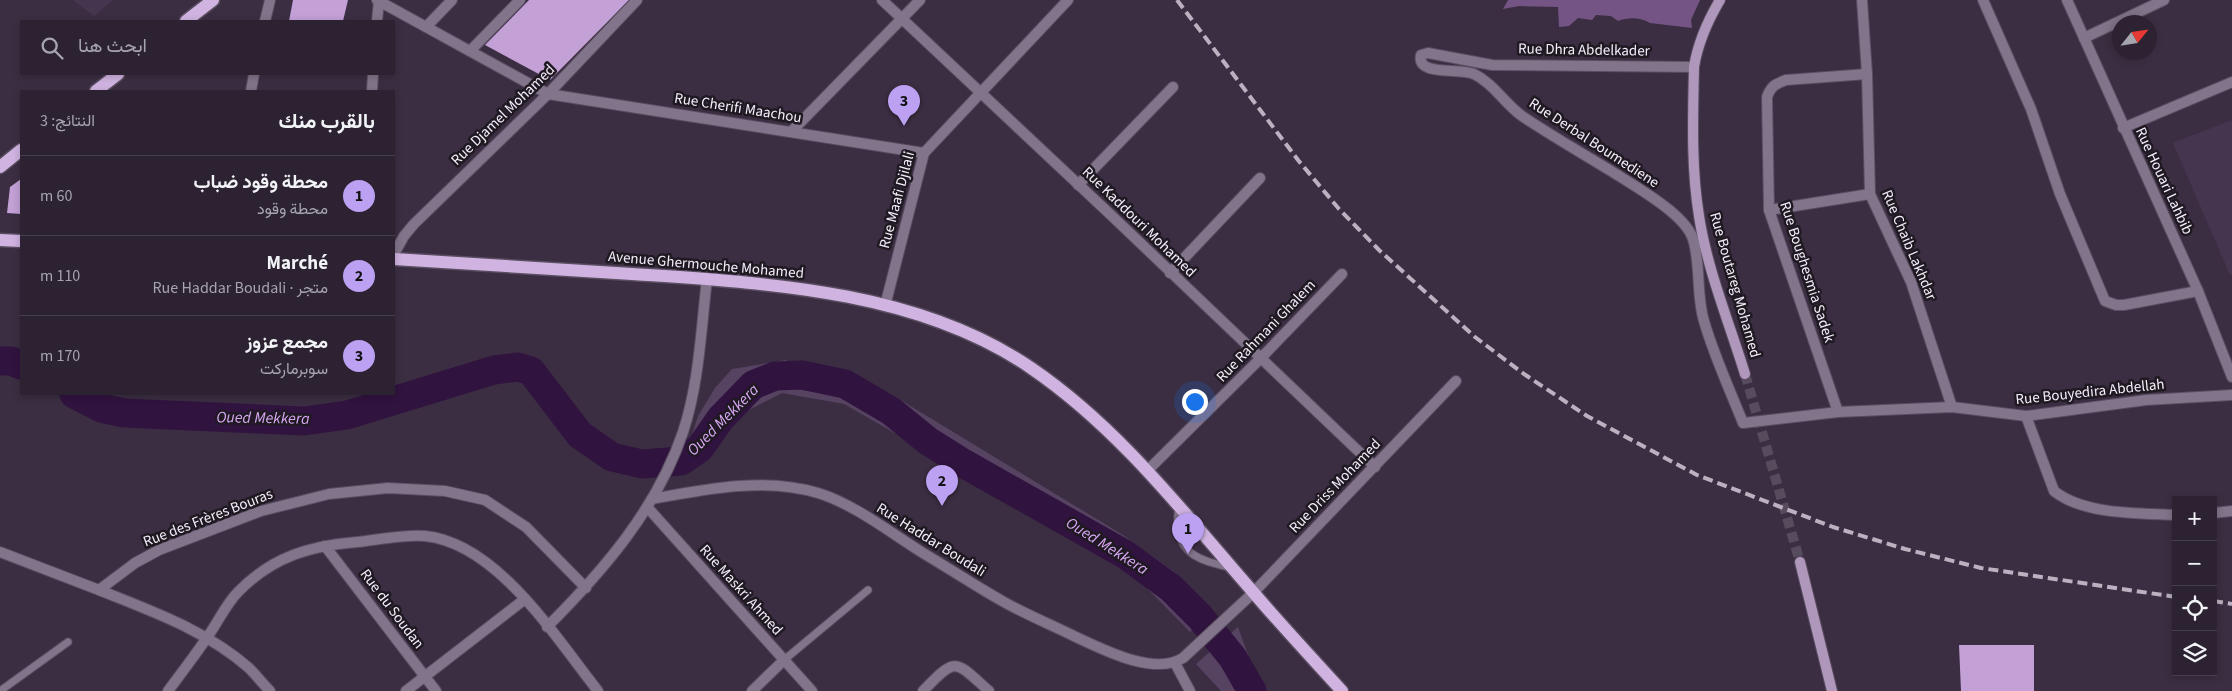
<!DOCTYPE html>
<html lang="ar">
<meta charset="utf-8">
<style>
body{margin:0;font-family:"Source Sans 3",Vazirmatn,sans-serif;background:#342a3a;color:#f1f3f6;direction:rtl}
.controls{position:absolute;right:15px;bottom:15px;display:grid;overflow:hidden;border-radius:0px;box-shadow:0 2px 8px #0003}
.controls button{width:45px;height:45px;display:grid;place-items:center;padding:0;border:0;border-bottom:1px solid #483f4d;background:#2c2232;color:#f1f3f6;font:25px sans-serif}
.compass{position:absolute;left:2112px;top:15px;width:45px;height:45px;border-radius:50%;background:#2c2232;box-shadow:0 2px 8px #0003;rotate:60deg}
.you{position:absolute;left:1194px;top:401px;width:18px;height:18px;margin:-12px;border:4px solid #fff;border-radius:50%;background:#1a73e8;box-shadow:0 0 0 8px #1a73e833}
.badge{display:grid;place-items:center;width:32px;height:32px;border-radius:50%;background:#bca0f2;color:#111;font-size:16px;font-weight:700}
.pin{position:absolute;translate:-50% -41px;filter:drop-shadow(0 1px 2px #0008)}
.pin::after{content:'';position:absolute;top:26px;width:18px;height:15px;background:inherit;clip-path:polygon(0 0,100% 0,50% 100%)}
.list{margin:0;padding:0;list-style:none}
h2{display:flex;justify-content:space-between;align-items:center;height:65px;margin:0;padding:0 20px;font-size:21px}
h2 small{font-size:16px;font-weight:400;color:#a6a4ac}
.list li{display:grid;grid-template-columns:32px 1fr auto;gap:15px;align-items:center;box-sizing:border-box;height:80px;padding:0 20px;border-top:1px solid #483f4d}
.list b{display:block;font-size:19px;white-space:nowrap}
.list p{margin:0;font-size:16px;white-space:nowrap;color:#a6a4ac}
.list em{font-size:16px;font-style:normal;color:#a6a4ac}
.icon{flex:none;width:28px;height:28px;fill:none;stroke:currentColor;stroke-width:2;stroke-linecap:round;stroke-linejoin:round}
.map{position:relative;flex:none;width:2232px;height:691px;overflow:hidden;direction:ltr}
.search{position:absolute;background:#2c2232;box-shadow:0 2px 8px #0003;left:20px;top:20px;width:375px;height:55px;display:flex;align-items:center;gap:12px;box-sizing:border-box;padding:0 18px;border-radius:0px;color:#a6a4ac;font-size:19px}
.panel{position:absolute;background:#2c2232;box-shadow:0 2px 8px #0003;left:20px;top:90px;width:375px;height:305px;border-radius:0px;direction:rtl}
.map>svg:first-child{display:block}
</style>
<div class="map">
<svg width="2232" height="691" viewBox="0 0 2232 691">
<rect width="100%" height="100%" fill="#3b2e42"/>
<!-- built -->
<g fill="#46354f">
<path d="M73,0h40l-19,16z"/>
<path d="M2232,120v154l-2,1 -57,-132z"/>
</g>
<!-- green -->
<g fill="#564261" fill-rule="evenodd">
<path d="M786,360l6,11 4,-9 36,5 23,8 39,21 229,139 50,36 38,39 -7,5 -8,-9 3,18 -9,8 -53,-54 -60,-34 -43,-31 -190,-109 -62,-11 -43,22 -57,51 16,-50 17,-28 17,-19zM845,389l18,1 19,6 9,15 29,11 15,25 35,16 28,6 61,44 33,14 51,33 8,13 12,-3 30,33 -11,1 -17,-17 -2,-13 -15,2 -26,-28 -26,-17 -34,-10 -31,-26 -38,-23 -36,-9 -26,-14 -13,-23 -30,-9 -5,-17 -24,2z"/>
<path d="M1238,627l23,64h-40l-25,-27z"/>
</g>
<!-- forest -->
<path fill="#745485" d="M1508,0h192l-9,20 1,8 -42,-5c-9,-6 -22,-6 -32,-2l-7,-5 -15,-1 -4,5 -14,-2 -9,8 -10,1 -1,-20 -39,-1 -16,3z"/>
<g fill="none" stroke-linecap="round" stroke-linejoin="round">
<!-- river -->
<g stroke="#31133f" stroke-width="29">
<path d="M0,361h11l10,4"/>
<path d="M74,394l27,14 23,5 180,8 43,-6 147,-45 24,-3 13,4 49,64 32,22 30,7 39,-3 19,-13 21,-30 32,-33 22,-9 27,-1 43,9 46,27 37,30 35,22 163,92 45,33 29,29 33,41 19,33"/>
</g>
</g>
<!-- building -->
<g fill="#c3a0d6">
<path d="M293,0h55l-5,21h-54z"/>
<path d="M529,0h100l-79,80 -65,-35z"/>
<path d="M21,179v35l-14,-1 3,-26z"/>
<path d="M1959,645h75v46h-73z"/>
</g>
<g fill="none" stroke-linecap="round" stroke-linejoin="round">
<!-- secondary-tunnel -->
<path stroke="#574b5e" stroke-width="10" stroke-dasharray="10 5" stroke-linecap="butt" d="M1745,374l55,188"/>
<!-- lane casing -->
<g stroke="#594d60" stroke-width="9">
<g id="lane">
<path d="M1179,506c-7,43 13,54 51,61"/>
<path d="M784,660l84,-70"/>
<path d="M0,691l68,-49"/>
</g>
</g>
<!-- street casing -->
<g stroke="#594d60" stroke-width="12">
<g id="street">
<path d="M377,0l171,94 376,59"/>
<path d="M882,0l230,216 263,251"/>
<path d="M1862,0l5,74 3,120 41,88 41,125"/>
<path d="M1983,0l48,109 29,85 45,107 11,4h8l74,-14"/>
<path d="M2067,0l131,291 34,86"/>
<path d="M265,21l5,-21"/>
<path d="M377,21l2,-20"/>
<path d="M426,27l26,-27"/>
<path d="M2084,38l80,-38"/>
<path d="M470,51l50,-51"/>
<path d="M1694,67l-202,-2 -64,-12 -7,2c-5,21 37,13 53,19 19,9 31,30 48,42 37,25 76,46 113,70 17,11 51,32 58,53 8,26 3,56 11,82 10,35 26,69 39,102l95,-11 114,-5 74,9 120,-16 86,-5"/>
<path d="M251,91l3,-17"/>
<path d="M372,91l1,-17"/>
<path d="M2123,128l109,-46"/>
<path d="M791,132l129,-132"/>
<path d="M1078,185l95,-98"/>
<path d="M1769,210l101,-16"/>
<path d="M394,254l10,-18 10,-12 134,-130 89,-94"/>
<path d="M1170,273l90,-95"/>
<path d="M885,306l39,-153 144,-153"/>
<path d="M1838,412l-69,-202 -2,-113c4,-11 8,-13 19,-17l81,-6"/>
<path d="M2026,416l28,75c30,24 84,22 122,24"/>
<path d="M1147,471l114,-113 81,-84"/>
<path d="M652,499c54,-10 112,-22 166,-6 36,11 73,40 105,60 27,16 54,34 81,49 23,13 48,23 72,35 28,13 78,39 107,21l70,-65 203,-212"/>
<path d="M648,508l164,183"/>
<path d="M2213,513l19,-2"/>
<path d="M325,546l111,145"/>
<path d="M0,552l99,38 36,-27 24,-13 102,-39 68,-17 59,-6 57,3 40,9 41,27 60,61"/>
<path d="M99,590c52,21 107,40 150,78 7,7 14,16 21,23"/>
<path d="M547,627c56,-56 110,-118 136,-195 16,-48 18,-102 24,-153"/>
<path d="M1175,663l15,28"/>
<path d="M168,691c14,-19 29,-38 42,-58 9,-13 17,-30 28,-41 34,-35 71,-46 119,-50 19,-2 49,-8 68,-6 72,7 131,102 173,155"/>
<path d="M406,691l119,-92"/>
<path d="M752,691l32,-31"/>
<path d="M923,691c34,-35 31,-31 66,0"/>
</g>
</g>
<!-- secondary casing -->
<g stroke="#594d60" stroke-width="12">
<g id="secondary">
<path d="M1720,0c-13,22 -22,42 -26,67 -1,49 -3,100 5,149 8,53 30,106 46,158"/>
<path d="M1800,562l32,129"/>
</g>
</g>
<!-- primary casing -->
<g stroke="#594d60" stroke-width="15">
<g id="primary">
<path d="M186,21l27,-21"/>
<path d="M96,91l22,-17"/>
<path d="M0,167l21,-17"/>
<path d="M0,240l21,1"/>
<path d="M394,259c79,5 158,10 238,15 134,9 285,16 399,94 88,60 153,145 222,224 29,34 59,66 89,99"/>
</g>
</g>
<!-- lane -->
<use href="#lane" stroke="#82748a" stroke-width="7"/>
<!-- street -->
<use href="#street" stroke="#82748a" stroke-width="10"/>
<!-- secondary -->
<use href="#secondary" stroke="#ae97bb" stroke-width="10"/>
<!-- primary -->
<use href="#primary" stroke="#d0b3e1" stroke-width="12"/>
<!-- rail -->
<g stroke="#bbb1c0" stroke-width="4" stroke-dasharray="10 5" stroke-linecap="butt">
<path d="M1177,0l121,160 41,49 40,41 96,87 49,37 63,42 110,59 136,52 72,22 76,19 195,29"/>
<path d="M2213,601l19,3"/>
</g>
</g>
<g text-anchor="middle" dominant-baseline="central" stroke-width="5" stroke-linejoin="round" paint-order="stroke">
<!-- street labels -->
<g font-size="15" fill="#f6edfb" stroke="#1f1922">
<text transform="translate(1584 50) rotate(1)">Rue Dhra Abdelkader</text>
<text transform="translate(738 108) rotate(9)">Rue Cherifi Maachou</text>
<text transform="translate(503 115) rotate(-44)">Rue Djamel Mohamed</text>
<text transform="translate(1594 143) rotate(33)">Rue Derbal Boumediene</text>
<text transform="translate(2164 181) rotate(65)">Rue Houari Lahbib</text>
<text transform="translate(897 200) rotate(-75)">Rue Maafi Djilali</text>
<text transform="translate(1139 222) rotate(44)">Rue Kaddouri Mohamed</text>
<text transform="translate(1909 245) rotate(67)">Rue Chaib Lakhdar</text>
<text transform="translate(706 265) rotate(5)">Avenue Ghermouche Mohamed</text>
<text transform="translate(1807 272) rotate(72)">Rue Boughesmia Sadek</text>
<text transform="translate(1735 285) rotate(74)">Rue Boutareg Mohamed</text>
<text transform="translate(1266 331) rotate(-46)">Rue Rahmani Ghalem</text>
<text transform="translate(2090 392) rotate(-6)">Rue Bouyedira Abdellah</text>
<text transform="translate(1335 486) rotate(-46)">Rue Driss Mohamed</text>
<text transform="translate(208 518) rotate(-21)">Rue des Frères Bouras</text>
<text transform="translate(931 540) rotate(32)">Rue Haddar Boudali</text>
<text transform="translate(741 590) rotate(48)">Rue Maskri Ahmed</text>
<text transform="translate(392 609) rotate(53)">Rue du Soudan</text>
</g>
<!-- water labels -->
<g font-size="16" font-style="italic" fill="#d8a8f3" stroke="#1f1922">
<text transform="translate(263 418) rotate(1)">Oued Mekkera</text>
<text transform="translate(723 420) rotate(-45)">Oued Mekkera</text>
<text transform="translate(1107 546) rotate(32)">Oued Mekkera</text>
</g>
</g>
</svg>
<div class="controls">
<button>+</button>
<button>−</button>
<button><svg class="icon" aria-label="locate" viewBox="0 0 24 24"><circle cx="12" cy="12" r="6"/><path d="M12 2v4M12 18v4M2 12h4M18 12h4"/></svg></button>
<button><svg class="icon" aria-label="layers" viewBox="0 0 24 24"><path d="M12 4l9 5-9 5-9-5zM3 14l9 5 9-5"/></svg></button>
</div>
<svg class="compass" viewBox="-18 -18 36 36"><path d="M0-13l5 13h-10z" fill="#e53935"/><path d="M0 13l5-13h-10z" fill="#a6a4ac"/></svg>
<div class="you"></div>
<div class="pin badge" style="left:1188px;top:554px">1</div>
<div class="pin badge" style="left:942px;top:506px">2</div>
<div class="pin badge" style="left:904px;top:126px">3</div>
<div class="search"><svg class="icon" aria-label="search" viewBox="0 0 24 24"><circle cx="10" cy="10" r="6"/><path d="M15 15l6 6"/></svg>ابحث هنا</div>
<section class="panel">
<h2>بالقرب منك<small>النتائج: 3</small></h2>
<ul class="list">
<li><span class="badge">1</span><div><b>محطة وقود ضباب</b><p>محطة وقود</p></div><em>60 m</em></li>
<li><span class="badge">2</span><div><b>Marché</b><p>متجر · Rue Haddar Boudali</p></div><em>110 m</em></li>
<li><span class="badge">3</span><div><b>مجمع عزوز</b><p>سوبرماركت</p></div><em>170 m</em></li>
</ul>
</section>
</div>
